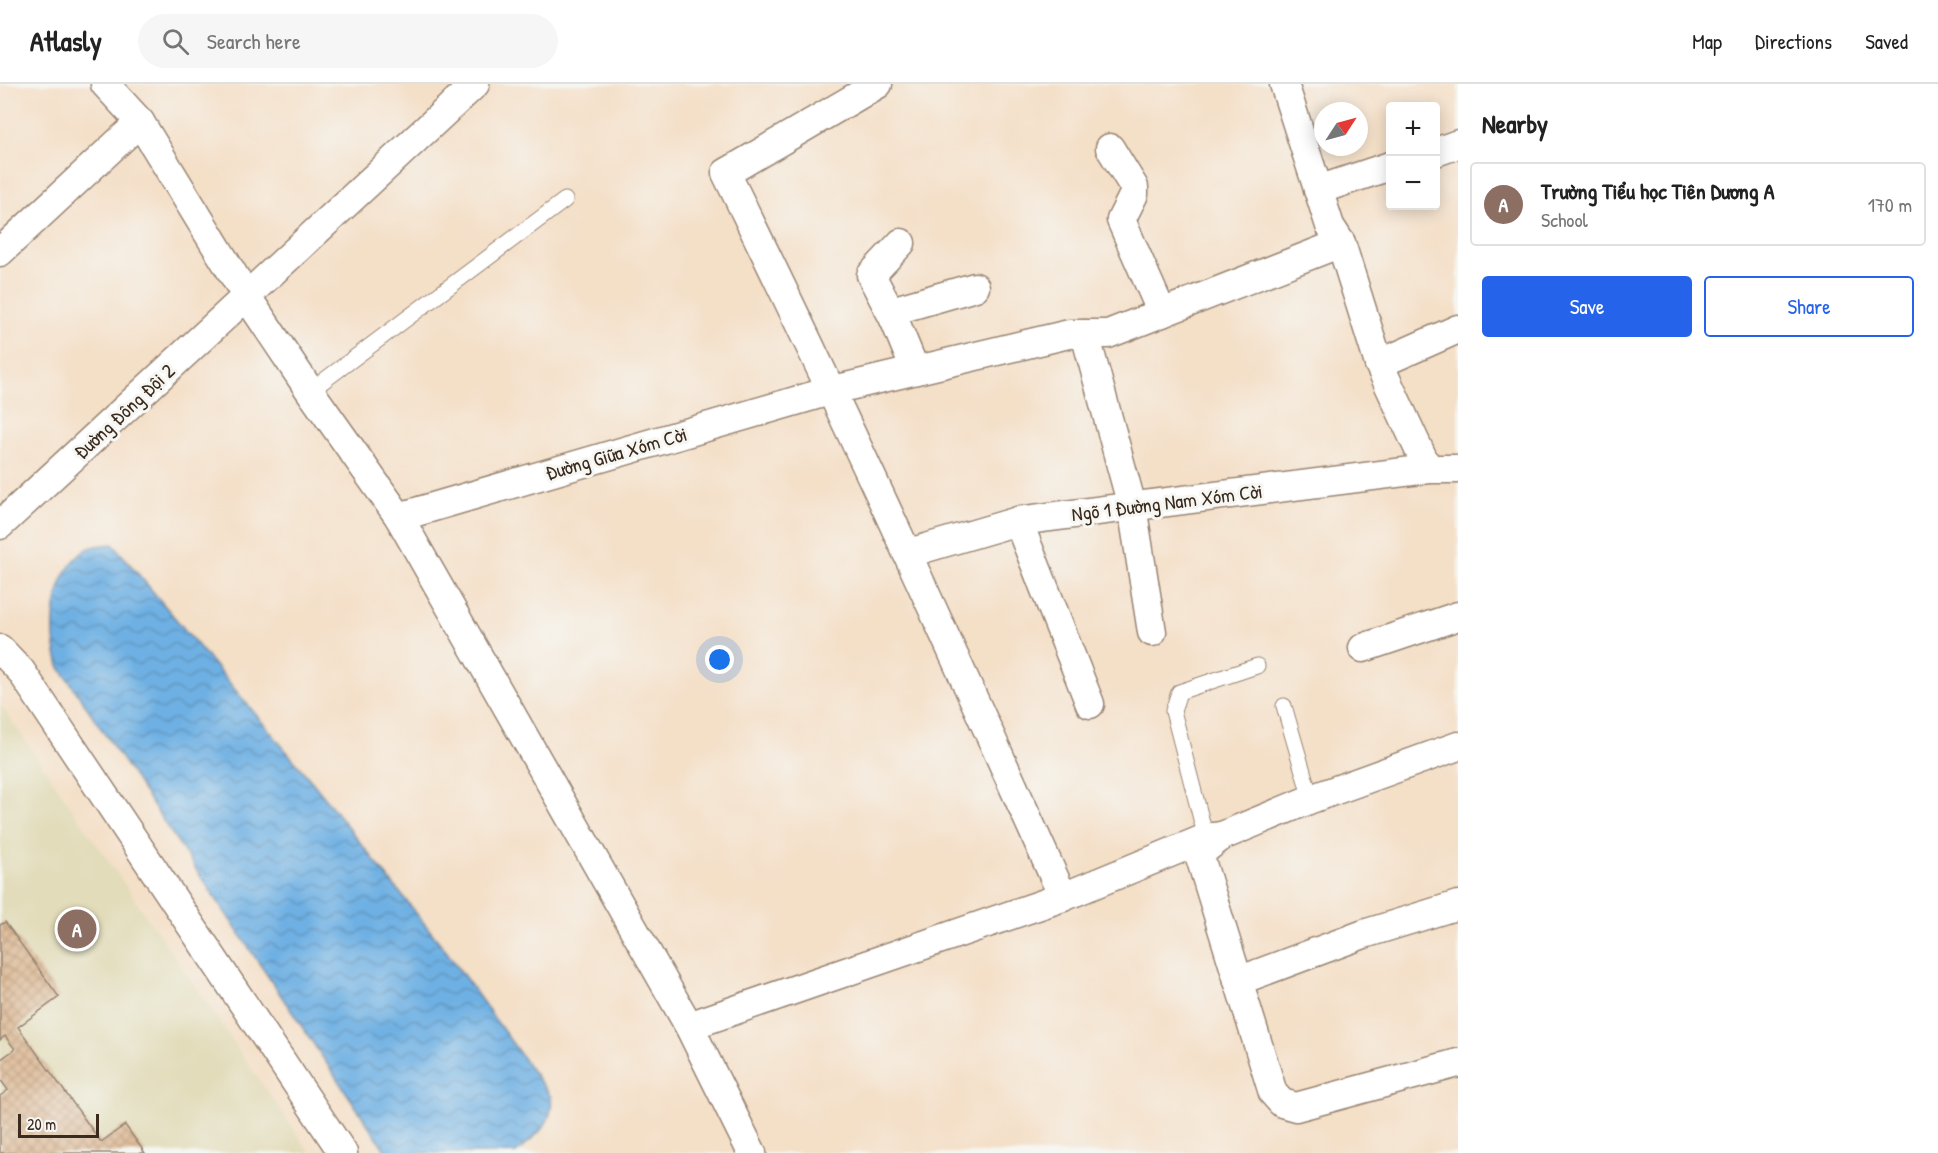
<!DOCTYPE html>
<meta charset="utf-8">
<style>
body{margin:0;font-family:"Patrick Hand",sans-serif;background:#f6f6f6;color:#222}
.controls{position:absolute;right:18px;top:18px;display:grid;overflow:hidden;border-radius:6px;box-shadow:0 3px 15px #0003}
.controls button{width:54px;height:54px;display:grid;place-items:center;padding:0;border:0;border-bottom:2px solid #e0e0e0;background:#fff;color:#222;font:30px sans-serif}
.compass{position:absolute;left:1314px;top:18px;width:54px;height:54px;border-radius:50%;background:#fff;box-shadow:0 3px 15px #0003;rotate:54deg}
.scale{position:absolute;left:18px;bottom:15px;width:81px;box-sizing:border-box;padding-left:6px;border:3px solid #3b2a1e;border-top:0;font-size:16px;line-height:21px;white-space:nowrap;color:#3b2a1e;-webkit-text-stroke:4px #f6f6f2;paint-order:stroke}
.you{position:absolute;left:720px;top:576px;width:21px;height:21px;margin:-15px;border:4px solid #fff;border-radius:50%;background:#1a73e8;box-shadow:0 0 0 9px #1a73e833}
.badge{display:grid;place-items:center;width:39px;height:39px;border-radius:50%;background:#2563eb;color:#fff;font-size:20px;font-weight:700}
.pin{position:absolute;translate:-50% -50%;border:3px solid #fff;box-shadow:0 2px 6px #0006}
.list{margin:0;padding:0;list-style:none}
h2{display:flex;justify-content:space-between;align-items:center;height:78px;margin:0;padding:0 24px;font-size:26px}
h2 small{font-size:20px;font-weight:400;color:#767676}
.list li{display:grid;grid-template-columns:39px 1fr auto;gap:18px;align-items:center;box-sizing:border-box;height:84px;margin:0 12px 12px;padding:0 12px;border:2px solid #e0e0e0;border-radius:6px}
.list b{display:block;font-size:22px;white-space:nowrap}
.list p{margin:0;font-size:20px;white-space:nowrap;color:#767676}
.list em{font-size:20px;font-style:normal;color:#767676}
.actions{display:flex;gap:12px;padding:18px 24px}
.actions a{flex:1;padding:14px 0;border:2px solid #2563eb;border-radius:6px;text-align:center;font-size:21px;color:#2563eb}
.actions .main{background:#2563eb;color:#fff}
.icon{flex:none;width:33px;height:33px;fill:none;stroke:currentColor;stroke-width:2;stroke-linecap:round;stroke-linejoin:round}
.map{position:relative;flex:none;width:1458px;height:1069px;overflow:hidden}
header{display:flex;align-items:center;gap:36px;box-sizing:border-box;height:84px;padding:0 30px;background:#fff;border-bottom:2px solid #e0e0e0}
header strong{font-size:28px}
nav{display:flex;gap:33px;margin-inline-start:auto;font-size:21px}
.search{width:420px;height:54px;background:#f6f6f6;display:flex;align-items:center;gap:15px;box-sizing:border-box;padding:0 21px;border-radius:33px;color:#767676;font-size:22px}
main{display:flex}
aside{flex:1;background:#fff}
.map>svg:first-child{display:block}
</style>
<header>
<strong>Atlasly</strong>
<div class="search"><svg class="icon" aria-label="search" viewBox="0 0 24 24"><circle cx="10" cy="10" r="6"/><path d="M15 15l6 6"/></svg>Search here</div>
<nav><a>Map</a><a>Directions</a><a>Saved</a></nav>
</header>
<main>
<div class="map">
<svg width="1458" height="1069" viewBox="0 0 1458 1069">
<defs>
<pattern id="water-waves" width="16" height="10" patternUnits="userSpaceOnUse" patternTransform="scale(1.5)"><rect width="16" height="10" fill="#6eb0e3"/><path d="M0 5q4-4 8 0t8 0" fill="none" stroke="#5c8fb7"/></pattern>
<pattern id="building-cross-hatch" width="8" height="8" patternUnits="userSpaceOnUse" patternTransform="scale(1.5)"><rect width="8" height="8" fill="#dcb690"/><path d="M0 0l8 8M0 8l8-8" fill="none" stroke="#b49475"/></pattern>
</defs>
<rect width="100%" height="100%" fill="#f6f6f2"/>
<filter id="ink" filterUnits="userSpaceOnUse"><feTurbulence type="fractalNoise" baseFrequency=".0167" numOctaves="2"/><feDisplacementMap in="SourceGraphic" scale="12" xChannelSelector="R" yChannelSelector="G"/><feConvolveMatrix kernelMatrix="1 2 1 2 8 2 1 2 1" color-interpolation-filters="sRGB"/></filter>
<filter id="wash" filterUnits="userSpaceOnUse"><feTurbulence type="fractalNoise" baseFrequency=".008" numOctaves="4" result="noise"/><feDisplacementMap in="SourceGraphic" scale="24" xChannelSelector="R" yChannelSelector="G"/><feGaussianBlur stdDeviation="1.35" result="paint"/><feColorMatrix in="noise" values="0 0 0 0 0 0 0 0 0 0 0 0 0 0 0 0 0 1.4 0 .05"/><feComposite in="paint" operator="in"/></filter>
<g filter="url(#wash)">
<rect width="100%" height="100%" fill="#f4dfc7"/>
<!-- built -->
<path fill="#e2dcba" d="M0,620l310,449h-310z"/>
<!-- water -->
<path fill="url(#water-waves)" stroke="#546d80" stroke-width="1.5" d="M113,460l200,239 133,168 105,146c4,27 -17,40 -35,56h-129l-328,-487c-10,-36 -8,-92 27,-116 6,-5 19,-5 27,-6z"/>
<g id="blocks">
<!-- building -->
<path fill="url(#building-cross-hatch)" d="M5,838l54,75 -41,30 83,115 24,-17 20,28h-145v-57l8,-6 -8,-11v-19l15,-11 -10,-13 -5,4v-115z"/>
</g>
</g>
<g filter="url(#ink)">
<use href="#blocks" fill-opacity="0" stroke="#988472" stroke-width="1.5"/>
<g fill="none" stroke-linecap="round" stroke-linejoin="round">
<!-- lane casing -->
<g stroke="#988472" stroke-width="17">
<g id="lane">
<path d="M310,307l255,-191"/>
<path d="M1284,622l27,93"/>
<path d="M1206,754l-33,-127 6,-19 78,-26"/>
</g>
</g>
<!-- street casing -->
<g stroke="#988472" stroke-width="31">
<g id="street">
<path d="M105,0l35,38 107,175 63,94 89,126 290,509 63,127"/>
<path d="M878,0l-152,89c118,239 228,481 337,724"/>
<path d="M1284,0l46,142 11,17 38,121 49,105"/>
<path d="M1110,64l24,39v7l-13,26 41,93"/>
<path d="M1436,68l22,-8"/>
<path d="M1318,106l72,-24"/>
<path d="M0,168l140,-130"/>
<path d="M894,235l-23,-44 30,-32"/>
<path d="M1085,250l47,172 20,126"/>
<path d="M1379,280l79,-35"/>
<path d="M915,286l-21,-51 8,-11 73,-21"/>
<path d="M399,433l434,-127 236,-56h39l233,-91"/>
<path d="M1018,437l72,183"/>
<path d="M0,441l475,-441"/>
<path d="M909,469l109,-32 410,-52h30"/>
<path d="M1363,564l95,-32"/>
<path d="M0,565l21,22 322,482"/>
<path d="M1222,752l-23,18 74,239 9,10 14,4 162,-44"/>
<path d="M1238,897l126,-47 94,-29"/>
<path d="M689,942l374,-129 143,-59 16,-2 89,-37 147,-53"/>
</g>
</g>
<!-- lane -->
<use href="#lane" stroke="#fff" stroke-width="15"/>
<!-- street -->
<use href="#street" stroke="#fff" stroke-width="28"/>
</g>
</g>
<g text-anchor="middle" dominant-baseline="central" stroke-width="6" stroke-linejoin="round" paint-order="stroke">
<!-- street labels -->
<g font-size="20" fill="#3b2a1e" stroke="#f6f6f2">
<text transform="translate(124 327) rotate(-43)">Đường Đông Đội 2</text>
<text transform="translate(616 369) rotate(-16)">Đường Giữa Xóm Cời</text>
<text transform="translate(1167 418) rotate(-7)">Ngõ 1 Đường Nam Xóm Cời</text>
</g>
</g>
</svg>
<div class="controls">
<button>+</button>
<button>−</button>
</div>
<svg class="compass" viewBox="-18 -18 36 36"><path d="M0-13l5 13h-10z" fill="#e53935"/><path d="M0 13l5-13h-10z" fill="#767676"/></svg>
<div class="scale">20 m</div>
<div class="you"></div>
<div class="pin badge" style="left:77px;top:845px;background:#8d6e63">A</div>
</div>
<aside>
<h2>Nearby<small></small></h2>
<ul class="list">
<li><span class="badge" style="background:#8d6e63">A</span><div><b>Trường Tiểu học Tiên Dương A</b><p>School</p></div><em>170 m</em></li>
</ul>
<div class="actions"><a class="main">Save</a><a>Share</a></div>
</aside>
</main>
